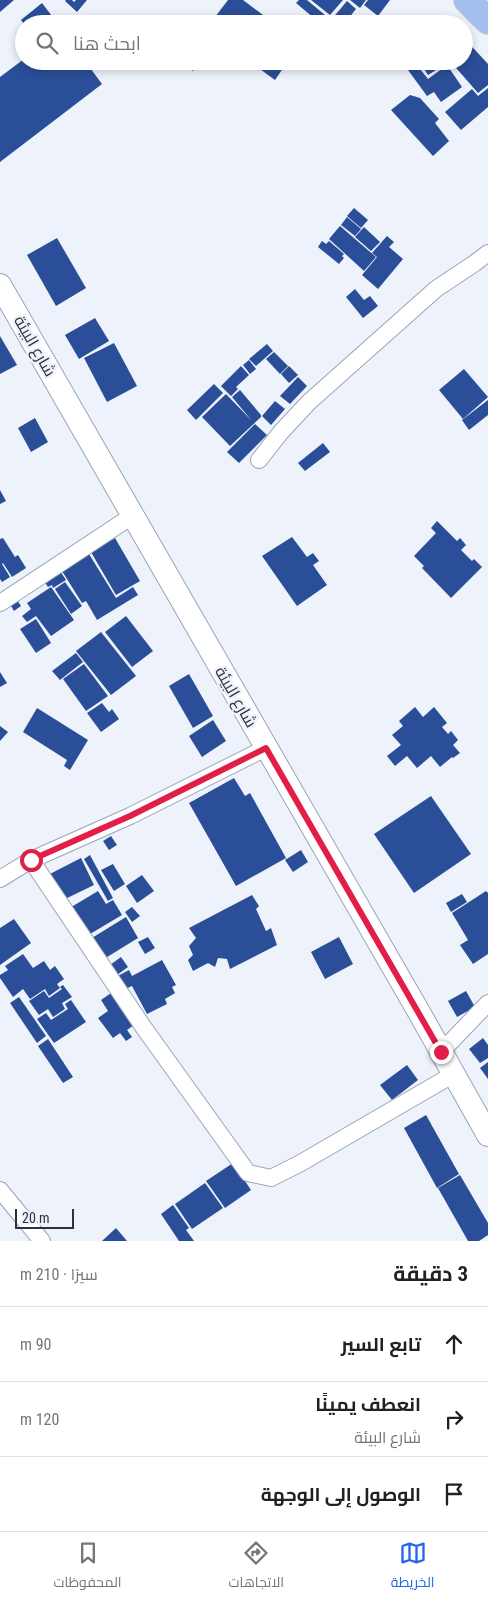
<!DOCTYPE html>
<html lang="ar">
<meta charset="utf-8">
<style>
body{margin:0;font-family:"Roboto Condensed",Cairo,sans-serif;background:#f6f6f6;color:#202124;direction:rtl}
.scale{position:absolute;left:15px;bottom:12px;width:59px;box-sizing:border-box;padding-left:5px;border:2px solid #2c313a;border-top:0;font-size:14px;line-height:18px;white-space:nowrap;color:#2c313a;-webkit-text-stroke:4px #edf2fb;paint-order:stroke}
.stop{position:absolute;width:15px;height:15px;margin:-11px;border:4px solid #e11d48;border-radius:50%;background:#fff}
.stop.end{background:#e11d48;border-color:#fff;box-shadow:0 1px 5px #0008}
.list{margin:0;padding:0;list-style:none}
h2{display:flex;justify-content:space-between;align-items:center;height:65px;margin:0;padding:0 20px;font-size:21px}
h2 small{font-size:16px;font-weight:400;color:#757577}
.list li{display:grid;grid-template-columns:32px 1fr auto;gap:15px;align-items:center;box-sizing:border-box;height:75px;padding:0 20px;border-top:1px solid #e0e0e0}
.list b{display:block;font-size:19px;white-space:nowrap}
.list p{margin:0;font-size:16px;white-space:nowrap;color:#757577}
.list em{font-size:16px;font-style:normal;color:#757577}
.icon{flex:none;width:28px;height:28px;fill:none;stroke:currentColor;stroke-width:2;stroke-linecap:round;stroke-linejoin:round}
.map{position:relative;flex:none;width:488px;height:1241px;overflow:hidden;direction:ltr}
.search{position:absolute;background:#fff;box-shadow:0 2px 8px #0003;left:15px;right:15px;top:15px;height:55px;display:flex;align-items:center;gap:12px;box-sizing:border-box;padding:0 18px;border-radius:28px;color:#757577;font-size:19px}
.sheet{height:290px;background:#fff}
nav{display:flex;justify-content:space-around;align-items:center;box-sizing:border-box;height:70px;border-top:1px solid #e0e0e0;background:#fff;font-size:14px;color:#757577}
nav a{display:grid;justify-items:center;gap:2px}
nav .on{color:#2563eb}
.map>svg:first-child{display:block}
</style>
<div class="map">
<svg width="488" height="1241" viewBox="0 0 488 1241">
<rect width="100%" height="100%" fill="#edf2fb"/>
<!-- building -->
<g fill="#2b4e98">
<path d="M0,0h14l-14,12z"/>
<path d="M66,0h6l2,2 2,-2h11l-10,12 -12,-11z"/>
<path d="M228,0h15l32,24h-60l-3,-3z"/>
<path d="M299,0h8l24,20 16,-19 9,8 -12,15h-23l-25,-21z"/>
<path d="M311,0h32l-13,15z"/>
<path d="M350,0h16l-6,8z"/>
<path d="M368,0h22l-12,16 -14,-11z"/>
<path d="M42,3l16,21h-34l-3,-4z"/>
<path d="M111,18l11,6h-14z"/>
<path d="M464,38l24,26v21l-10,8 -28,-32h14z"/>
<path d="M24,59v2h61l17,23 -102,78v-85z"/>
<path d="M153,61h14l-5,7z"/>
<path d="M182,61h18l1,1 -8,9z"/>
<path d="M254,61h34l-13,19 -22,-16z"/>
<path d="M419,61h25l2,3 -18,11z"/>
<path d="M416,64l12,15 19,-14 15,22 -21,15 -7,-10 -7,4 -19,-26z"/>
<path d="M488,88v19l-27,23 -16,-18 27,-23 6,7z"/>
<path d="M410,95l10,3 19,21 -4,4 14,18 -16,15 -42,-46z"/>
<path d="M354,208l14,12 -7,8 -14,-12z"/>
<path d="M347,217l14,12 -6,7 -14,-11z"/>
<path d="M340,226l36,31 -12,14 -35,-32z"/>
<path d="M364,227l16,15 -9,9 -16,-14z"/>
<path d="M387,236l7,6 -5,5 14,12 -25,30 -16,-14 15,-18 -5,-4z"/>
<path d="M57,238l29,50 -30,18 -29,-51z"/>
<path d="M322,241l4,3 3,-3 15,13 -2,2 2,2 -5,6 -21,-17z"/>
<path d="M355,289l9,11 6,-4 8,10 -15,12 -17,-21z"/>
<path d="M95,318l14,23 -30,18 -14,-24z"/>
<path d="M0,336l17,29 -17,9z"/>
<path d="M114,343l23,43 -30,16 -23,-44z"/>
<path d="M267,344l6,7 -17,15 -7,-7z"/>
<path d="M274,352l14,14 -8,8 -14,-15z"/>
<path d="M249,360l7,9 -6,5 -7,-9z"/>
<path d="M241,366l8,9 -13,12 2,2 -7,7 -10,-10z"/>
<path d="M289,366l9,9 -9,8 -8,-9z"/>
<path d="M464,369l24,28 -25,22 -24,-29z"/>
<path d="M298,377l9,9 -17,18 -10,-8z"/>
<path d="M214,384l9,9 -27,27 -9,-10z"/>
<path d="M240,390l21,25v2l-31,29 -28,-29 24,-23 26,27 -20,-24z"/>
<path d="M488,400v15l-19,15 -7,-10z"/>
<path d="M275,401l10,8 -14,16 -9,-9z"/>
<path d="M35,418l13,24 -17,10 -13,-24z"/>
<path d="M255,424l12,11 -28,28 -12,-11z"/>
<path d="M323,443l7,9 -25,19 -7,-8z"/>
<path d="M0,490l6,11 -6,3z"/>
<path d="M437,521l20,20 3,-3 6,7 -5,5 11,11 2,-2 8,8 -31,31 -29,-30 2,-2 -10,-10 22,-23 -5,-5z"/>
<path d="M292,537l15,20 6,-4 6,8 -6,4 14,20 -30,21 -35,-50z"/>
<path d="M3,538l12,19 3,-2 8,13 -14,9 -9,-14 -1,1 8,13 -8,5 -2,-3v-40z"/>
<path d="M115,538l25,43 -24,14 -25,-43z"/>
<path d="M89,554l27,44 17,-11 5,8 -41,25 -11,-19 -4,2 -20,-32z"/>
<path d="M60,571l6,9 -13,8 -1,-3 -4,2 -4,-6z"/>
<path d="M65,582l17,24 -11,8 -16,-25z"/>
<path d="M51,587l23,33 -23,16 -15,-20 -9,6 -5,-6 9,-7 -4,-6z"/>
<path d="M15,597l6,9 -7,5 -6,-10z"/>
<path d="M126,616l27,35 -21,16 -27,-35z"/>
<path d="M36,619l15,24 -15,10 -16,-24z"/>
<path d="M101,632l35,44 -25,19 -35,-44z"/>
<path d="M76,653l7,9 -23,18 -8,-9z"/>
<path d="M84,664l24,32 -22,15 -23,-32z"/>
<path d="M0,672l7,11 -7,4z"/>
<path d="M189,674l24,42 -20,12 -24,-42z"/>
<path d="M102,703l7,9 3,-3 7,10 -18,13 -14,-19z"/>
<path d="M415,707l8,10 11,-10 13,16 -5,4 6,7 3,-3 7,9 -5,5 7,8 -7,5 -1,-1 -12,10 -9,-11 -14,12 -10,-12 -12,10 -8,-10 14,-11 -9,-10 11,-9 -4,-5z"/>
<path d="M37,708l51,32 -18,30 -6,-4 3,-6 -44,-28z"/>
<path d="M213,720l13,21 -24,16 -13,-21z"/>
<path d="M0,726l8,6 -8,9z"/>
<path d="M234,778l11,18 5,-3 36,65 -50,28 -47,-83z"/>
<path d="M431,796l40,58 -57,39 -40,-59z"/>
<path d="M111,836l6,9 -8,5 -6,-9z"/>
<path d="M301,850l7,12 -15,10 -8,-12z"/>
<path d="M90,855l23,43 -5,3 -24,-42z"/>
<path d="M81,858l13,27 -33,16 -13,-26z"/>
<path d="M113,864l12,20 -11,7 -13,-21z"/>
<path d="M142,875l12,16 -17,12 -11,-17z"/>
<path d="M98,891l8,13 7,-4 9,15 -37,22 -17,-28z"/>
<path d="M486,891l2,2v61l-15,10 -13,-19 8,-5 -16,-27z"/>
<path d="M462,894l5,8 -16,10 -5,-9z"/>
<path d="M252,895l7,11 -3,3 10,22 5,-3 6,17 -47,24 -3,-10 -9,-1 -3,9 -7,-4 -15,8 -5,-11 5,-5 -4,-9 7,-8 -7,-10z"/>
<path d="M132,907l8,9 -8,6 -7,-10z"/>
<path d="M126,917l12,21 -39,24 -12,-21z"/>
<path d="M14,919l17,24 -31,22v-37z"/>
<path d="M148,937l7,11 -10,6 -7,-12z"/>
<path d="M339,937l14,27 -28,15 -14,-27z"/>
<path d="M23,954l10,14 11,-7 6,9 5,-4 9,13 -7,5 3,4 -11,8 -4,-7 -15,10 -7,-10 -10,8 -13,-19v-3l8,-5 -3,-4z"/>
<path d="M121,957l7,10 -15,11 -7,-10z"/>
<path d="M162,960l14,25 -4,2 3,6 -10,6 2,5 -20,10 -15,-28 -9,4 -7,-13 13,-7 3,6z"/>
<path d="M63,985l9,12 -10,6 3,6 -12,8 -5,-8 -9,6 -10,-14 15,-10 5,7 13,-9 -2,-2z"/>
<path d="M466,991l9,16 -18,10 -9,-16z"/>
<path d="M111,993l23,32 -7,5 5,7 -6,4 -6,-8 -7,5 -15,-20 10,-7 -7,-11z"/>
<path d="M19,997l27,39 -9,7 -27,-40z"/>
<path d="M71,1000l15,22 -32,21 -17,-24 9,-6 5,7 17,-11 -3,-5z"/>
<path d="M483,1038l5,7v13l-8,5 -11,-14z"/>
<path d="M48,1039l25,38 -10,6 -25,-37z"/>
<path d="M488,1062v17l-8,-11z"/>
<path d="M407,1065l11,15 -26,20 -12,-15z"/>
<path d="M426,1115l33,59 -22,14 -33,-60z"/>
<path d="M233,1163l18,27 -26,18 -19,-27z"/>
<path d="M460,1175l28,48v12l-9,6h-11l-30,-53z"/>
<path d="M205,1183l18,25 -31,21 -17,-25z"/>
<path d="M173,1205l16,23 -3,2 8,11h-15l-18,-27z"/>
<path d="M116,1228l11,13h-25z"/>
</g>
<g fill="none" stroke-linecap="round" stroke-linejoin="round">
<!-- street casing -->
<g stroke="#99a5ba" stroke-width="18">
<g id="street">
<path d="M259,460l22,-28 28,-30 127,-113 39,-26 13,-10"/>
<path d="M0,603l132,-87"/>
<path d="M31,860l113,168 104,145 23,5 28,-14 155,-90"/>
<path d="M0,879l31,-19 99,-44 136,-68"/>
<path d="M441,1052l47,-49"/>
<path d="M0,1190l42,51"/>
</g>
</g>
<!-- secondary casing -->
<g stroke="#99a5ba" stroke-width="24">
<path id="secondary" d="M0,285l420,729 68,121"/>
</g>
<!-- primary casing -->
<g stroke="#ccced0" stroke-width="28">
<path id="primary" d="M467,0l21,21"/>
</g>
<!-- street -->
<use href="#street" stroke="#fff" stroke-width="16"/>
<!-- secondary -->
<use href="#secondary" stroke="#fff" stroke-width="22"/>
<!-- primary -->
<use href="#primary" stroke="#a4beef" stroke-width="26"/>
</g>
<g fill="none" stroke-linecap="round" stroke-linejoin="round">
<!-- route -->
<path stroke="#e11d48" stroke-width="6" d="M31,860l99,-44 136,-68 175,304"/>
</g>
<g text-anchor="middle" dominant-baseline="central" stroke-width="5" stroke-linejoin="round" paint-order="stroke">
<!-- street labels -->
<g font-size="16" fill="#2c313a" stroke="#edf2fb">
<text transform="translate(35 346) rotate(60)">شارع البيئة</text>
<text transform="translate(236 697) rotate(60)">شارع البيئة</text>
</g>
</g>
</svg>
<div class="scale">20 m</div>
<div class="stop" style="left:31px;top:860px"></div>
<div class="stop end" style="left:441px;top:1052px"></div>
<div class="search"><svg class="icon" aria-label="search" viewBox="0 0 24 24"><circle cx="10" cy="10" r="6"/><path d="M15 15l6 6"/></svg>ابحث هنا</div>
</div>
<section class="sheet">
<h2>3 دقيقة<small>سيرًا · 210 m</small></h2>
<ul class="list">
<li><svg class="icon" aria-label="ahead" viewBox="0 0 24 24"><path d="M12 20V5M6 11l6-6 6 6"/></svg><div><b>تابع السير</b></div><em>90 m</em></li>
<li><svg class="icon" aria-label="right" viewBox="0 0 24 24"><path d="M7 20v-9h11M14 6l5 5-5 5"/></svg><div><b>انعطف يمينًا</b><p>شارع البيئة</p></div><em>120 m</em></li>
<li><svg class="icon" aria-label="arrive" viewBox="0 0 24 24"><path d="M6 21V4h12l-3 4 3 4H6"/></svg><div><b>الوصول إلى الوجهة</b></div></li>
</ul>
</section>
<nav>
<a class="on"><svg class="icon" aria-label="map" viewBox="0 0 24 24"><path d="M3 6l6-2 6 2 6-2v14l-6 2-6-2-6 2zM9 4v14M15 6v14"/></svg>الخريطة</a>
<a><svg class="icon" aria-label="directions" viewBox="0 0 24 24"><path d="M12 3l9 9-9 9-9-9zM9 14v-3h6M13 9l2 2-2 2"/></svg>الاتجاهات</a>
<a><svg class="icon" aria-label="saved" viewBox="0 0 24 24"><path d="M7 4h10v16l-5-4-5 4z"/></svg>المحفوظات</a>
</nav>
